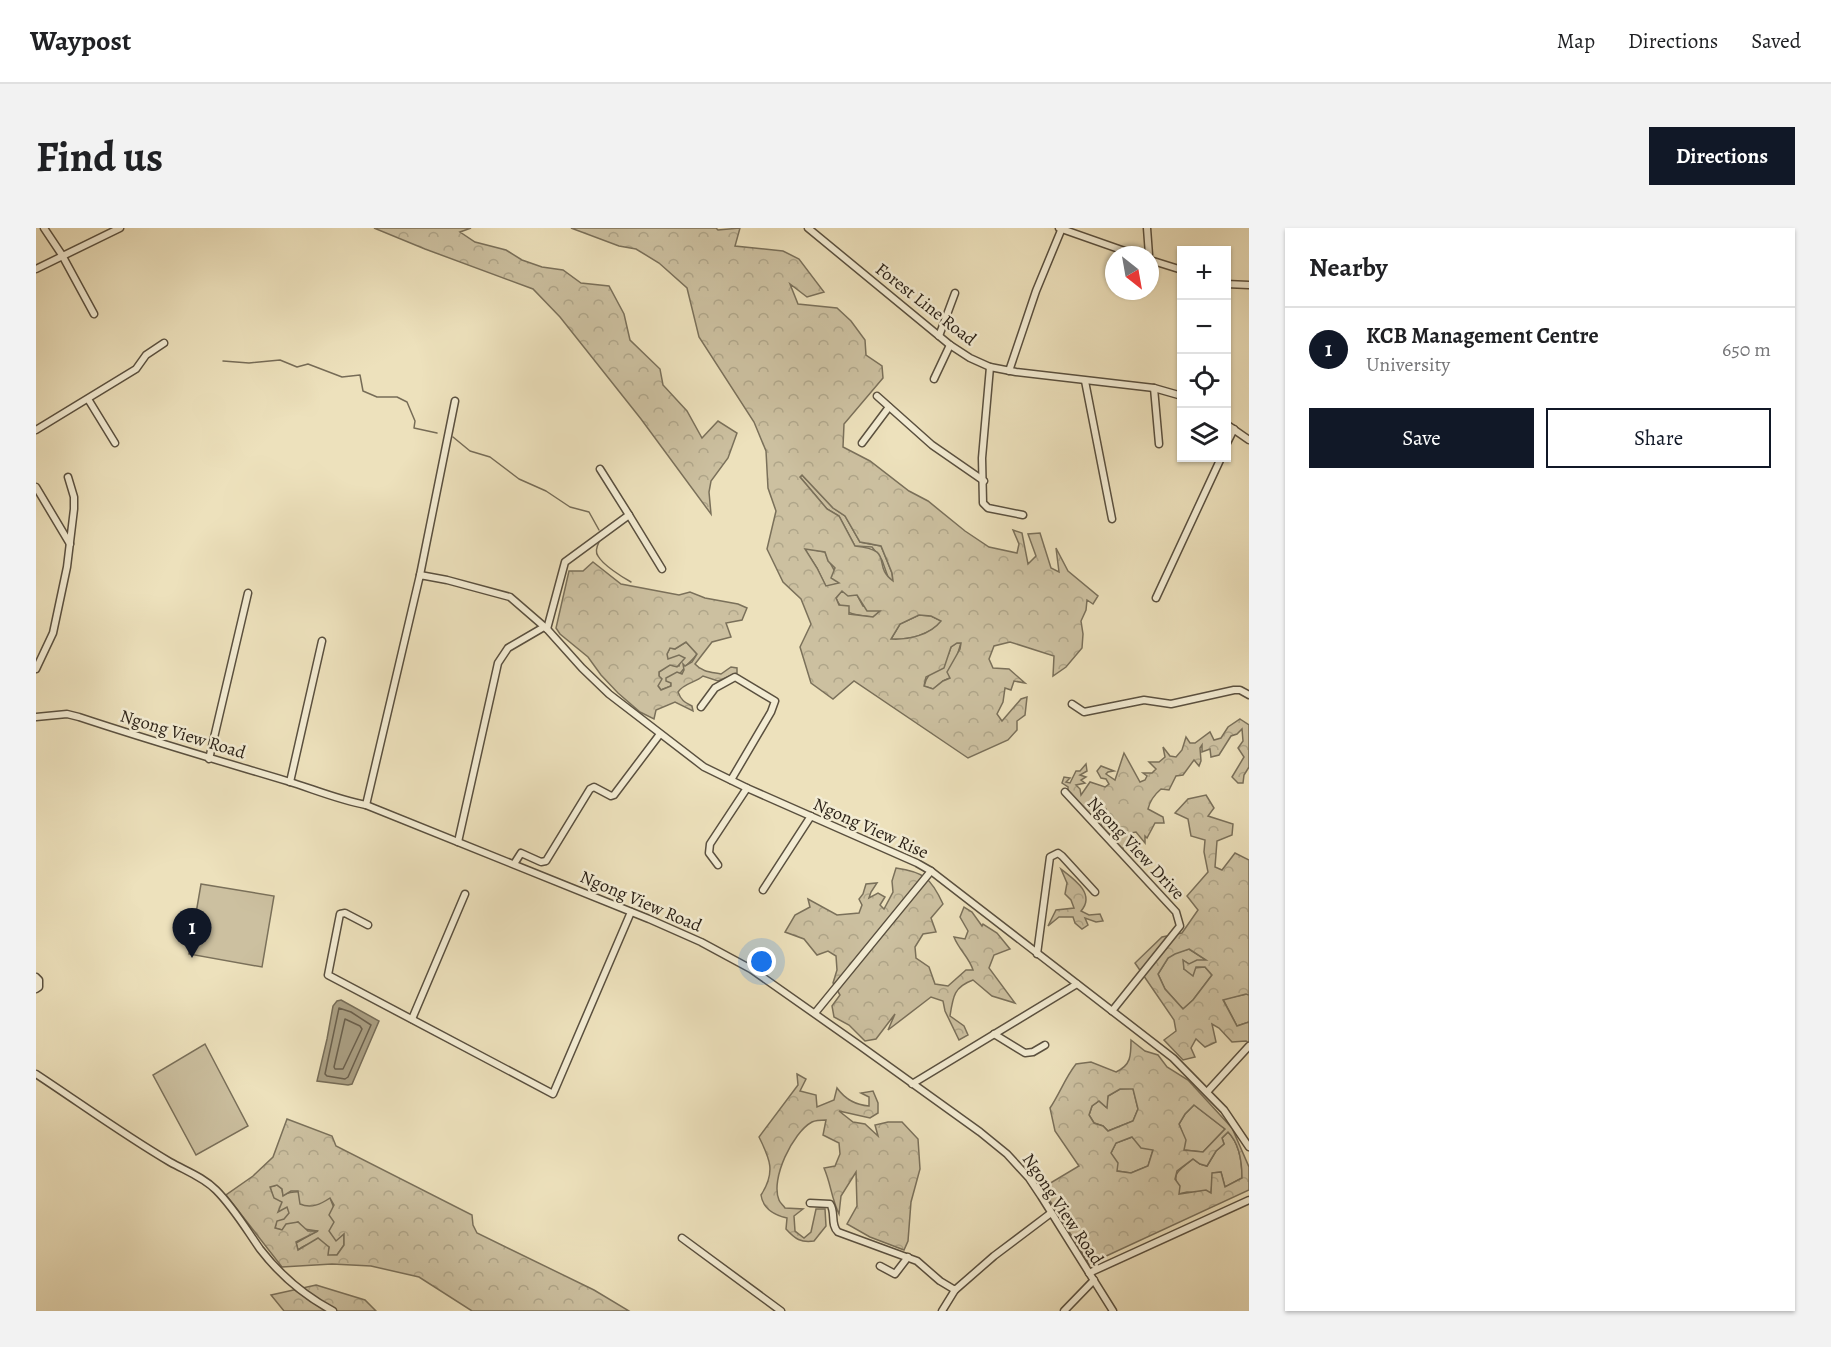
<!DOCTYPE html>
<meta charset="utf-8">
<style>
body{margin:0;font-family:Alegreya,serif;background:#f2f2f2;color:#202124}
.controls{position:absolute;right:18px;top:18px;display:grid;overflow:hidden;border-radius:0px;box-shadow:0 2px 4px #0004}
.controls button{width:54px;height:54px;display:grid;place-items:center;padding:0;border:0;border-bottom:2px solid #e0e0e0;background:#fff;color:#202124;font:30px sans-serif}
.compass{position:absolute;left:1069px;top:18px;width:54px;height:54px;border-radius:50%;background:#fff;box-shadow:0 2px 4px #0004;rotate:149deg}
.you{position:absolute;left:726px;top:734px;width:21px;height:21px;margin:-15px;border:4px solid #fff;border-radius:50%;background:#1a73e8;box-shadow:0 0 0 9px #1a73e833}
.badge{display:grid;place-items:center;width:39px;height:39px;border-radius:50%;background:#111827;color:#fff;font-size:20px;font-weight:700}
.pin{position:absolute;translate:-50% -50px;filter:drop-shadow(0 2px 3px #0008)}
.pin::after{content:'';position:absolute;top:32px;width:21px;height:18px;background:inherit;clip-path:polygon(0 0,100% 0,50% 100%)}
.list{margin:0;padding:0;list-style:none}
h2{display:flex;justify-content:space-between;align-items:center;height:78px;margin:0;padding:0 24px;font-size:26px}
h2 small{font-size:20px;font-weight:400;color:#757577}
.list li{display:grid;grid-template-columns:39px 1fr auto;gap:18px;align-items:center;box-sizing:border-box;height:84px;padding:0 24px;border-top:2px solid #e0e0e0}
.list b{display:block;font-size:22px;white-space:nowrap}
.list p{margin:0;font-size:20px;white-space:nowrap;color:#757577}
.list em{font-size:20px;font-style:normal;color:#757577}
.actions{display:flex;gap:12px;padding:18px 24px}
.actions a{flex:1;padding:14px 0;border:2px solid #111827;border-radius:0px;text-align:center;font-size:21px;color:#111827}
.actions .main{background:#111827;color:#fff}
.icon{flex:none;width:33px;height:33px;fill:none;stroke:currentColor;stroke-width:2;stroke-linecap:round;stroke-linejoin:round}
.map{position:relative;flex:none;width:1213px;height:1083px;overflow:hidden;border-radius:0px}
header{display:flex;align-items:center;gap:36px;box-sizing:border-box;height:84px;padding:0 30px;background:#fff;border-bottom:2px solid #e0e0e0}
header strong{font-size:28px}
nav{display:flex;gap:33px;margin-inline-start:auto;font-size:21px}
.intro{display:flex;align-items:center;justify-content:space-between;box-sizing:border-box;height:144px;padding:0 36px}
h1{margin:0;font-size:42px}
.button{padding:15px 27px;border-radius:0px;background:#111827;color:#fff;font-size:21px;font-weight:700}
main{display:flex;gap:36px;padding:0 36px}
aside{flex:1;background:#fff;border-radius:0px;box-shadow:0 2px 4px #0004}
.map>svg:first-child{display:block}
</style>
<header>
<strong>Waypost</strong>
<nav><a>Map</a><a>Directions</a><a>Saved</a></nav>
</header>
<div class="intro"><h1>Find us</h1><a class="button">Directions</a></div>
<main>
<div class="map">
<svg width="1213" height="1083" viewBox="0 0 1213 1083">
<defs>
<pattern id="forest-crowns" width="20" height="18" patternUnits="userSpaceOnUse" patternTransform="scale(1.5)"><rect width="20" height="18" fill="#ccc0a0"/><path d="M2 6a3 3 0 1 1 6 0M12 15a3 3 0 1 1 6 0" fill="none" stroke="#afa589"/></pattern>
</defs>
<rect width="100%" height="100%" fill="#ede1bc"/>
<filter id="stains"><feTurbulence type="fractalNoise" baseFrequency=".00333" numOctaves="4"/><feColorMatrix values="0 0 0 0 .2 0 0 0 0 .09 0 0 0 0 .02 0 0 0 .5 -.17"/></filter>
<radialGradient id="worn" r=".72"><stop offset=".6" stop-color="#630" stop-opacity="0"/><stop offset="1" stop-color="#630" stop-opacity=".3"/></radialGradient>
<!-- grass -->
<g fill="#ccc0a0" stroke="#7a705a" stroke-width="1.5">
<path d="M766,247l31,33 12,8 15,26 21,4 11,27 1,8 -5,-4 -6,-17 -10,-13 -17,-1 -16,-30 -12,-7 -27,-32z"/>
<path d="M768,320l21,4c4,11 11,19 15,31l-14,4 -9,-19z"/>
<path d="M806,362l15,5 6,11 18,4 -8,7c-16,-2 -31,-2 -37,-19z"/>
<path d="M883,387l12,1 11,5c-12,14 -33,19 -51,18l9,-15z"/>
<path d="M650,414l11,12c-3,5 -7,7 -11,12 -5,6 -8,11 -15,17v3l-10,4 -3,-4 1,-14 10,-7 10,1 1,-4 -13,-3v-5l3,-6 5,1z"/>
<path d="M921,415h4l-11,35 -7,3 -10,8 -9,-3c4,-19 22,-18 27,-39z"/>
<path d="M165,656l73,12 -12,71 -73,-13z"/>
<path d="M1153,721l19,12 -19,3 -5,-3v8l21,-2 7,8 -19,25 -10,9 -18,-20 -7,-15 10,-16 7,-5z"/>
<path d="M1211,766l2,1v27l-12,4 -14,-27z"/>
<path d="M169,816l43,82 -52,29 -43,-80z"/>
<path d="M1097,860l5,21 -5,12 -25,10 -5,-5 -9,-3 -5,-8 3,-9 7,-5 7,6 2,-11 12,-7z"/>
<path d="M1158,877l31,24 -22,23 -19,-2 -2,-18 -3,-8 6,-10z"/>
<path d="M1192,904c11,11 14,31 14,46l-17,9 -4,-15 -8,1 -2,21 -24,-2 -8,2c-7,-23 -3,-21 14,-35l7,5 7,2 9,-15 8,-7 -2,-6z"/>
<path d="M1096,909l21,13 -5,16 -17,7 -14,-2 -6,-18 5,-10z"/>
<path d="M241,957l5,4 1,6c15,-7 30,-1 47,3l14,35v12l-7,10 -10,1 2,-9c-10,-7 -22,-4 -31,3l-2,-7 21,-12 -13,-2 -6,-7 -16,8 -7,-2 3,-14 -8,-27z"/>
</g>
<!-- forest -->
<g fill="url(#forest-crowns)" stroke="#7a705a" stroke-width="1.5" fill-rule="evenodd">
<path d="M338,0h97l-11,4 15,10 31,8 16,10 20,7 21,3 18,13 28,3 15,28 6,26 30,29 3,16 24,26 15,27 16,-17 19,12 -9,25 -17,23 -2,11 2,22 -70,-95 -81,-102 -27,-28 -108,-40z"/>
<path d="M535,0h145l2,2 22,-2 -5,18 48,5 16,8 25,33 -17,5 -17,-13 8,20 39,4 14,13 14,19 1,15 16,11 1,12 -39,46 -1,23 27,14 39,30 19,10 37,30 24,16 28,6 2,-9 -6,-14 9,3 6,31 8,-8 -8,-22 12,-1 11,35 8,4 -3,-24 12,23 30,25 -5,8 -6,-4 -1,10 -5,11 2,13 -1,14 -16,19 -13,9 1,-20 -44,-14 -16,4 -5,13 4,9 16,1 16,14 -11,-2 -3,9 -6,-2 -2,14 -6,12 5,7 19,-22 6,-2 -2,18 -8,6v9l-9,10 -40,18 -114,-77 -21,18 -22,-16 -11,-36 11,-23 -10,-25 -18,-17 -16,-33 9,-38 -8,-23 -2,-37 -12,-29 -55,-85 -12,-49 -28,-25 -23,-14 -17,-3zM766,247l31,33 12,8 15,26 21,4 11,27 1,8c-22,-16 3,-31 -38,-35l-16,-30 -12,-7 -27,-32zM769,321l20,3 3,9 7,7 -4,10 8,5 -13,3 -9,-18zM806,363l6,5 9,-1 10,16h13l-7,6 -24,-3v-8l-10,-1 -3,-7zM883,387l12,1 10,5c-11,14 -32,19 -50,18l9,-15zM921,415h4l-1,6 -13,23 3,6 -7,3 -10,8 -9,-3 2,-9 18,-9 7,-21z"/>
<path d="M557,334l28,22 58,11 11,-3 15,6 33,6 9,4 -5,12 -16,3 5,14 -19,5 -17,22c7,8 16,8 26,10l10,-7 6,1v5l-19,8 -15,-5c-8,7 -19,7 -25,16 3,8 6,10 14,14l1,5 -18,-9 -19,8 -2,9 -14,-7 -22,-19 -17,-18 -13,-18 -28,-23 -4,-6 13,-57h14zM650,414l11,12 -5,8 -7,4 -2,-2 1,6 -2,4 -5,-2 -11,6v3l5,2v3l-10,4 -3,-4 4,-7 -3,-3v-4l11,-7 7,2 8,-9 -6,-3 -11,4 -1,-5 3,-6 5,1z"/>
<path d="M1204,491l9,6v42l-5,8 -1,8h-5l-6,-6 12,-20 -6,-9 5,-7 -1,-12 -5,5 -6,2 -12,19 -8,2 -1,-8 -8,3v-7l-2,3 1,13 -2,5 -5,-6 -11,15 -7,1 -7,14 -8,-1c-7,6 -11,11 -13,20l15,8 1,6h-9l-8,15 -2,-2v7l-9,-11 -5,1 -10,19 -7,-14 -12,-10 -1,-8 5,-6v-5l-7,1 -5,11 -26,-29v-5l-6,-4 2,-6 6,1 -4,4 4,1 6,-12h4l6,-7 1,7 -7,4 6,2 -5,3 4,3 -9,2 4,4 1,6 9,-13 15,5 4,-3 -3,-5 -5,-1 -4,-7 4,-5 13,5 -6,1 -2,2 9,6 9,-27 16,29 5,-2 2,-4 -4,-3h9l4,-4 -7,-7h10l6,-5 -2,-10 7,9 6,1 6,-7 4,-13 4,6h5l15,-11 4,8 7,-2 7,-11z"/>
<path d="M1170,567l8,13 -6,8 25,8 -1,11 -15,6 -2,26 7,3 13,-17 14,7v135l-3,-1 -23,6 14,26 12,-4v21l-3,-2 -14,1 -13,-14 -7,-4 4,18 -11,5 -9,-8 -5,9 4,9 -12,3 -19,-20 12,-9 -2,-11 -39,-57 27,-26 20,-4 16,-23 -11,-14 21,-24 -4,-20 1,-12 -14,-4 -3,-17 -13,-6 13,-14zM1153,721l17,11h-9l-8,4 -6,-4 1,9 9,7 3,-9h9l7,8 -19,25 -10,9 -18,-20 -7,-15 10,-16 7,-4z"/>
<path d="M860,640c28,4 35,10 47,36l-12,14 5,14 -13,2 -8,13 1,11 13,9 6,17 13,2 18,-16h7c-4,-13 -14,-20 -19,-33l11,2 3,-8 -8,-14 4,-10 8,5 10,14 1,-2 14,9 13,16 -16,6 -5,13 26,35 -23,-7 -19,-16c-19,7 -20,16 -23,36l14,10 4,9 -9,5 -14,-29 -2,-10 -12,-4 -43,33 7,-16 -19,25 -11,2 -16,-16 -15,-8 -2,-11 8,-11 -7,-12 4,-13 -1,-14 -8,-5 -11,4 -13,-16 -19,-7 10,-17 15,-8 -2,-8 29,16 22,-2 3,-8 -3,-6 4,-5 3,-10 11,-1 -6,9 -2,6 9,-5 7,4 -5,8 4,4 9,-17 -1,-11z"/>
<path d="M1025,641c13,10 35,25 20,42l8,4 11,-1 3,7 -7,1 -11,-4 3,7 -6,4 -7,-6 -2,-6h-14l-11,9 8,-16 18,-2 -3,-8 -6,-6 2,-11z"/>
<path d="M1095,812l14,11 13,4 9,12 21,13 44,48 17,39v23l-160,74 -47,-76 37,-22 -24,-35 -5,-23c10,-15 15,-30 26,-44l15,-2 25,10c15,-7 15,-16 15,-32zM1084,861h13l5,20 -5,12 -25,10 -5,-5 -9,-3 -5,-8 3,-9 7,-5 8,7 1,-12zM1158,877l31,24 -22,23 -19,-2 2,-10 -7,-16 6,-10zM1192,904c11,11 14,31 14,46l-17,9 -4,-15 -9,1 -1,20 -5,-3 -27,4 1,-8 -5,-7 2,-8 16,-12 7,5 7,2 9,-15 8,-7 -2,-6zM1096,909l9,11 12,2 -5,16 -17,7 -14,-2 1,-8 -7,-10 5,-10z"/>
<path d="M761,846l9,5 -6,12 16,4 1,12 17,-7 3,-12c8,11 18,17 32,18v-9l-8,-4 12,-2 5,12v10l-8,5 -31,-7 14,11 12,2 13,12 -3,-11 13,-3h14l16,17 2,30 -9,33 -3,39 -4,9 -34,-13 -23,-13 10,-18 -1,-34 -15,24 -2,18c-8,-17 -8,-30 -15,-46l11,-2 5,-12 -1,-11 -16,-8 3,-15c-5,0 -10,0 -14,2 -19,10 -42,57 -33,78 1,3 4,5 6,8l18,1 -9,7 1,15 9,7 7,-6 5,-23h9l1,17 -12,15c-13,2 -19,-2 -28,-12l1,-11c-13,-3 -24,-9 -26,-23 15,-23 9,-36 -2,-58l39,-52z"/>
<path d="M251,891l45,17 4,10 136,69 1,10 4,8 117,57 35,21h-157l-53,-34 -48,-11 -39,-2 -50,3 -56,-72 27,-19 20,-19zM241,957l5,4 1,7 8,-5h7l2,13c11,5 21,0 30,-6l4,7 -5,10 5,7 -5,9 7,10 8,-7v11l-7,10h-9l1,-8 -11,-9 -20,12 -2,-8 22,-11h-10l-10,-9 -12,2 -4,6 -7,-2 2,-7 7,-2 5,-6 -2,-6 -9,5 4,-10 -8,-4 -4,-11z"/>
<path d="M280,1057l49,15 11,11h-92l-13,-16z"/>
</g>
<!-- water -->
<path fill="#aa9f83" stroke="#766c57" stroke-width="1.5" d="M305,772l38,21 -27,63 -4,1 -31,-4 10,-42 6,-33 4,-5z"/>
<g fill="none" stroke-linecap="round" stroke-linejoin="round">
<!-- shore -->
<g stroke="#6a5f4c" stroke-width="1.5">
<path d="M303,780l12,4 20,13 -23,52 -3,2 -18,-3 -2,-2z"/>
<path d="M309,791l15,7 2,3 -19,40h-8l-1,-2z"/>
</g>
<!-- stream -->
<g stroke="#766c57" stroke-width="1.5">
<path d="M187,133l26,2 31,-3 17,7 11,-3 34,13 18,-2 3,16 14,6h20l10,5 8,19 -1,7 23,5"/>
<path d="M417,209l17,14 20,6 29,22 27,12 24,16 19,5 10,18"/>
<path d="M563,314c-2,4 -4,10 -1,14 5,9 24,21 33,26"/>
</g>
<!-- street casing -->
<g stroke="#5a503f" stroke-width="9">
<g id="street">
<path d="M8,0l18,27 32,59"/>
<path d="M772,0l142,117 20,13 20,9 26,5 138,16 28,8"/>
<path d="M1023,0l77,27"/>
<path d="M1111,0l2,27"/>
<path d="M1114,32l32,10"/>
<path d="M0,41l84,-41"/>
<path d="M1190,56l23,1"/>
<path d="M903,108l16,-43"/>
<path d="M954,139l-8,91 1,45 5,5 35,7"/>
<path d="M973,143l27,-80 26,-63"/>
<path d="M898,151l16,-34"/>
<path d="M1049,153l27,138"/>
<path d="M1118,160l5,56"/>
<path d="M841,168l55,49 52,36"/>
<path d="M52,171l27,44"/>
<path d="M1190,196l23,16"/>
<path d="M0,202l100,-61 10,-14 18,-12"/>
<path d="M826,215l27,-36"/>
<path d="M1190,217l8,-16"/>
<path d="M564,241l29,46"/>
<path d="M0,259l34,57"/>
<path d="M384,347l35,-174"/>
<path d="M1120,370l65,-140"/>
<path d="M511,401l18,-67 64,-47 33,54"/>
<path d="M0,441l17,-36 14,-66 7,-58v-12l-6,-20"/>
<path d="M1036,476l12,8 60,-12 27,4 63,-14h6l9,5"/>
<path d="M665,479l14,-19 20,-11 40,24 -4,11 -40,68"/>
<path d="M0,489l31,-3 12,3c69,23 138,43 208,64 26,8 52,19 79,24l283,114 52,23 50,27 108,76 121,87 27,22 22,24 12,18 72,115"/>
<path d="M173,531l39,-166"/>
<path d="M254,554l32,-141"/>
<path d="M1029,564l111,120 4,14 -68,85"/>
<path d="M330,577l54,-230 27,5 63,17 37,32 35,39 27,26 95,73 43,21 170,75 14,8 242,187 51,52 25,37"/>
<path d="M422,614l40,-179 10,-15 36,-21"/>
<path d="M478,636l7,-11 20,9 5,-1 44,-72 4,-2 17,9 3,-1 46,-61"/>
<path d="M682,637l-9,-12 1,-9 37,-56"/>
<path d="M727,662l48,-74"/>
<path d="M332,697l-23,-12 -5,1 -12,61 225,119 78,-182"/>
<path d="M1001,726l13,-97 8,-4 4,3 33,36"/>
<path d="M0,749l3,3v7l-3,2"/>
<path d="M779,785l116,-142"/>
<path d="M376,791l53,-125"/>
<path d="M958,806l31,19 8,-1 12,-7"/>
<path d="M0,846c44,29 88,61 134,88 16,9 33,15 46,28 18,18 30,39 44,59 20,26 45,47 73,62"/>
<path d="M876,856l165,-100"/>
<path d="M1171,864l42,-46"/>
<path d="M774,975l20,1c6,8 0,21 8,28l79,29 23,20 15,9 39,-34 57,-43"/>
<path d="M646,1010l99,73"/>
<path d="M844,1038l15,8 13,-17"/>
<path d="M1053,1045l160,-73"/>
<path d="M906,1083l13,-21"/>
<path d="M1028,1083l30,-31"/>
</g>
</g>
<!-- street -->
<use href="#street" stroke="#f3ecd3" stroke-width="6"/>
</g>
<g text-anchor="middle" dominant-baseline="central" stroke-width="5" stroke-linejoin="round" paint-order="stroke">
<!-- street labels -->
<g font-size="18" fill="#291f15" stroke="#f3ecd3">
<text transform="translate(890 76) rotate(38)">Forest Line Road</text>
<text transform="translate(147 506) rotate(17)">Ngong View Road</text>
<text transform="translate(835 600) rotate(24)">Ngong View Rise</text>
<text transform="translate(1100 620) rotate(47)">Ngong View Drive</text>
<text transform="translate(605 673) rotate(23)">Ngong View Road</text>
<text transform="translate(1027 981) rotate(56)">Ngong View Road</text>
</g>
</g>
<rect width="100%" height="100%" filter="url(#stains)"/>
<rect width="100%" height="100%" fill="url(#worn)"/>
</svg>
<div class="controls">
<button>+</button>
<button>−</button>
<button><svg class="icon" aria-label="locate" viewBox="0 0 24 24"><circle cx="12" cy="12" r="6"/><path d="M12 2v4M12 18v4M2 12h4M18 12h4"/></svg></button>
<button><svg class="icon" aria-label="layers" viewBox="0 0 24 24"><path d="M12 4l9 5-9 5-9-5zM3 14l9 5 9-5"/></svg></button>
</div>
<svg class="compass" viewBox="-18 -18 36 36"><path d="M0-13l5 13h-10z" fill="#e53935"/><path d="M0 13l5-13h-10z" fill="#757577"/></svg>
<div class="you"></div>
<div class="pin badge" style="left:156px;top:730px">1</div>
</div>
<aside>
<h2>Nearby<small></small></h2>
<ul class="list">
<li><span class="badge">1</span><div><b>KCB Management Centre</b><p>University</p></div><em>650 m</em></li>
</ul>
<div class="actions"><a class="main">Save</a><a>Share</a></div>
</aside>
</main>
